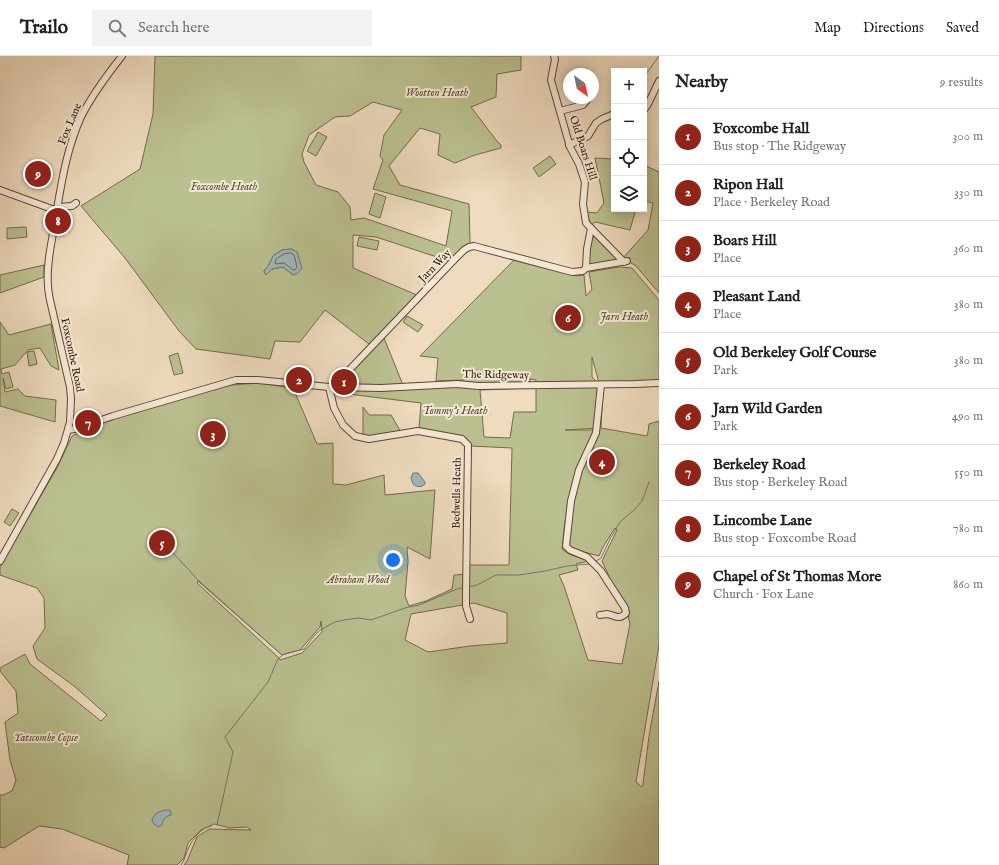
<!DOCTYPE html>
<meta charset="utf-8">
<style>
body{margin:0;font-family:"IM FELL English",serif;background:#f2f2f2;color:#202124}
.controls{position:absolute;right:12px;top:12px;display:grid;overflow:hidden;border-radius:0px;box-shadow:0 2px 10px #0003}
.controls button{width:36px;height:36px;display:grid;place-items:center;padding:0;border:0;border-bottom:1px solid #e0e0e0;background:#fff;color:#202124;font:20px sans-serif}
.compass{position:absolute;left:563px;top:12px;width:36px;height:36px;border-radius:50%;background:#fff;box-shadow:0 2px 10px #0003;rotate:147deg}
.you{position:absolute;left:393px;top:504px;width:14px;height:14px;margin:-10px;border:3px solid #fff;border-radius:50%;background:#1a73e8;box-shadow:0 0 0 6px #1a73e833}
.badge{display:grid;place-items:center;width:26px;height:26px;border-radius:50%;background:#8f2418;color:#fff;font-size:13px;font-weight:700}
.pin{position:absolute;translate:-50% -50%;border:2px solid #fff;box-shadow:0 1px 4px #0006}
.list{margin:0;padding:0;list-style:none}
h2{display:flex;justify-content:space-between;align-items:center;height:52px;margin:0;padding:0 16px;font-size:17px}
h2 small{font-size:13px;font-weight:400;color:#757577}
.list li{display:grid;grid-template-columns:26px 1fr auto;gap:12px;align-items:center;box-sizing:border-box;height:56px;padding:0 16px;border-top:1px solid #e0e0e0}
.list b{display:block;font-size:15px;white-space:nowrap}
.list p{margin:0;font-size:13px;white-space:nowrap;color:#757577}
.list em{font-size:13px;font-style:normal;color:#757577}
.icon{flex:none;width:22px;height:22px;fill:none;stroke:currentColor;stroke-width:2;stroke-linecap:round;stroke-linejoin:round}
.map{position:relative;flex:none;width:659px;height:809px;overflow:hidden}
header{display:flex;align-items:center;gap:24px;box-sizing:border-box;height:56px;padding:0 20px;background:#fff;border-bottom:1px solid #e0e0e0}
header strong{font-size:19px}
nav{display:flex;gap:22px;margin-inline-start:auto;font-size:14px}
.search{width:280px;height:36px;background:#f2f2f2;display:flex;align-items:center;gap:10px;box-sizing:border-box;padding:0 14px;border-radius:0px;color:#757577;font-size:15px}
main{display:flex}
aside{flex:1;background:#fff}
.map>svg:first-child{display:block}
</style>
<header>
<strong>Trailo</strong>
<div class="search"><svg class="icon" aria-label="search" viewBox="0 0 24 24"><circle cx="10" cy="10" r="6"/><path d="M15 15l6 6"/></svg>Search here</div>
<nav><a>Map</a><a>Directions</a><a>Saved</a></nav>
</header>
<main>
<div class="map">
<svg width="659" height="809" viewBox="0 0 659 809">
<rect width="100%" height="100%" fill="#efdbbf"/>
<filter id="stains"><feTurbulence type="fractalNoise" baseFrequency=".005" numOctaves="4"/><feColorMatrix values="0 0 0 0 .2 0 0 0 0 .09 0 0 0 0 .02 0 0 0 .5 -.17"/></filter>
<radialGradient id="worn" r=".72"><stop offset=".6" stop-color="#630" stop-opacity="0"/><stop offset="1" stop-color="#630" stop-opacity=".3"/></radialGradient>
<!-- green -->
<g fill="#bbc090" stroke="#746a4b" fill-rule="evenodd">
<path d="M155,0h366v14l-24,4 -1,23 -25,10 25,33 5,5v3l-26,7 -20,8 -17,-8 2,-21 -20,-6 -31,38 11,19 69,19 1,37 1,8 -6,4 -10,10 -79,-26 -23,-2v33l64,27 -48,49 -44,-34 -25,32 -25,-1 -5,18 -74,-10 -17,-18 -54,-73 -44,-52 59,-37 13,-55zM373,46l29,8 -18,25 -4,21 3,4 -10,29 79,22 -6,35 -82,-28 -13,2 -1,-13 -12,-15 -22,-7 -12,-23 -2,-8 7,-19 26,-18 15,-1zM292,193l1,26 -10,-8 -11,2 -6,6 -2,-4 5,-6 4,-9 9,-6z"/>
<path d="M318,76l9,5 -11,19 -9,-5z"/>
<path d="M550,100l6,8 -17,13 -6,-9z"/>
<path d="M595,102l19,1v50h22l-6,21 -35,-8 -4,3 -5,-13 11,1 7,-10z"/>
<path d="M644,109l15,7v121l-23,-27 -13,-8 25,-28 5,-27 -9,-2z"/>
<path d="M375,137l11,4 -6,21 -11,-4z"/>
<path d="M26,171l1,10 -20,2v-11z"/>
<path d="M595,179l24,24 -28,6 -2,-3 1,-20z"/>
<path d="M359,181l20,4 -2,9 -20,-4z"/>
<path d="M515,203l56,14 5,3 8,-1 2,21 6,-7 -3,-17 30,-5 13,1 27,32v81l-60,2 -7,-26v20l11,11 -2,40 46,8 1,-4 1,-8 10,-3v224l-23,137 6,5 1,-3 6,-48 10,-55v184h-475l3,-4 10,-24 12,-8 42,1 -4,-3 -17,1 -16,-4 -13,6 -13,13 -4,15 -7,7h-50l2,-10 -67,-26 -23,-3 -35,22 -4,-1v-52h3l9,-4 4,-11 -6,-20 -5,-38 13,-9 -2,-22 -16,-20v-3l25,-14 5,10 71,57 6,-6 -33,-29 -37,-27 -4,-13 12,-18 -1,-30 -7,-10 -37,-13v-8l58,-101 14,-30 41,-18 89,-26 30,-7 27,-2 34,5 24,56 16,-1v41l13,1 38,-10 1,20 50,-5 -5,69 -23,-12 1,15 -3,34 4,10 17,-5 26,-12 2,-14 15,-1v-9h40l3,-117 -42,-2 -5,-7 -46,-11 2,-25 -89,-11 2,-3 130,-2v-7l-28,1 2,-23 -18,-2zM530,323l6,1v32h-22l-4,26 -26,-1 -4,-47 51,-2zM600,372l-20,42 -7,28 -4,48 3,3 27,7 4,-9 12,-19 2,2 -15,31 7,15 -2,1 18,26 5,21 -8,40 -34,-4 -24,-74 -5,-11 19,-5 -2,-6 13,-3 -20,-7 -7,-5 3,-27 8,-37 22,-55h-30zM198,525l84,74 18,-5 20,-23 1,-6 1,11 -20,21 -22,7 -2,-3 -81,-74zM474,547l33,10v30l-37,3 -42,6 -23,-12 6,-26z"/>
<path d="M44,209v12l-44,16v-18z"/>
<path d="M407,260l16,9 -5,7 -15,-10z"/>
<path d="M0,266l9,13 42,-11 8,46 -8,-4 -11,-18 -12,2 -13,15 -14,4 1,5 7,-2 4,15 -7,2 -3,-11 2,14 13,-3 7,7 31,4 -1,22 -55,-16z"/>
<path d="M384,282l19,47 -53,-1 -3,-2 -1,-2v-2z"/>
<path d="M34,295l3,13 -8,2 -2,-14z"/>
<path d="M178,297l5,20 -9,2 -5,-19z"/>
<path d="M363,351l6,8h22l10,17 -25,4h-13z"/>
<path d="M12,453l7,4 -9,13 -6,-4z"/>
</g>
<!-- water -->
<g fill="#9fb8bd" stroke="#717774">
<path d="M292,193l5,3 5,16 -4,5 -5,2 -10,-8 -11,2 -6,6 -2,-4 5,-6 4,-9 9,-6z"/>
<path d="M413,417h5l7,9v2c-4,4 -8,3 -12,0l-2,-6z"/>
<path d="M165,754h5l1,2v3c-6,2 -8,4 -9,10l-4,2 -4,-3 -2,-3c1,-7 6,-9 13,-11z"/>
</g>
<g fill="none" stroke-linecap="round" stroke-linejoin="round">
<!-- shore -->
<path stroke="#666662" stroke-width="1" d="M291,197l3,2 3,12 -2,3h-2l-9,-7 -8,1 -1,-1 1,-4 8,-5z"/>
<!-- stream -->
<g stroke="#717774" stroke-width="1">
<path d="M644,21l15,-21"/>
<path d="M162,485l37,40 83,74"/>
<path d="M596,505l5,-3 9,-19 10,-17 15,-13 7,-8 7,-19"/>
<path d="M468,531l9,-2 19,-10h23l26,-4 22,-5 22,-2"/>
<path d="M217,769l16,-73 -8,-15 43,-55 10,-23 6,-5 20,-5 10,-13 6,-6 15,-8 9,-2 14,-2 13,2 34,-12 14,-3 38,-16 6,-1"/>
<path d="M181,809c4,-5 5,-12 8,-18 4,-8 12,-19 22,-21"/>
</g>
<!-- minor casing -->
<g stroke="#5e4634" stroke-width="8">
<g id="minor">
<path d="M554,0l1,3 -4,21 19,67 9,17 6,18 -2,22 3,19 38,39"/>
<path d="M644,54l4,-6 11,-23"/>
<path d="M560,55l23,-6 4,-5"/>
<path d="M569,89l19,-9 8,-13 6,-4 12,-5"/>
<path d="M0,134l52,19h5"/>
<path d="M58,151l14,-1 4,-3"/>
<path d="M586,212l1,-19 4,-21"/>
<path d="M329,331l5,21 9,17 12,11 14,3 49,-8 44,8 6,6 -2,150v11l4,13"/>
<path d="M333,331l121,-127 10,-10 5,-3 5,-1 98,26 11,-1 3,-3 41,-7"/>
<path d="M68,374l7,-1 38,-13 123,-36h22l71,7 52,1 76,-4 21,2 157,-2 24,-1"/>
<path d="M0,505l57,-102 7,-16 6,-21 1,-23 -1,-12 -20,-87c-1,-5 -2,-10 -2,-15 -2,-21 4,-43 7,-64 6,-35 11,-71 26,-104 11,-22 26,-42 41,-61"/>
<path d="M600,559c3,0 5,-1 7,-1 8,1 12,7 19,-1l-1,-5 -24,-37 -14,-14 -17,-7 -4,-4 5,-45 8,-31 17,-37 5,-48"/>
</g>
</g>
<!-- minor -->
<use href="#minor" stroke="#f5e8d5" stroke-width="6"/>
</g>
<g text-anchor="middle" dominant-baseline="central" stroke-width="4" stroke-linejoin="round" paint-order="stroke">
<!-- park labels -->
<g font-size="11" font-style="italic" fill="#58482f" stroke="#f5e8d5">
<text x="437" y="37">Wootton Heath</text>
<text x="224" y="131">Foxcombe Heath</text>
<text x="624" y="261">Jarn Heath</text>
<text x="455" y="355">Tommy's Heath</text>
<text x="358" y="524">Abraham Wood</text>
<text x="46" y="682">Yatscombe Copse</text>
</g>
<!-- street labels -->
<g font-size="11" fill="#2d1506" stroke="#f5e8d5">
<text transform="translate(70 68) rotate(-67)">Fox Lane</text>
<text transform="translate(583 92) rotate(72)">Old Boars Hill</text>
<text transform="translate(435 210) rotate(-46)">Jarn Way</text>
<text transform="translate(72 299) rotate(78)">Foxcombe Road</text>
<text transform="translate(496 319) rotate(1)">The Ridgeway</text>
<text transform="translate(457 437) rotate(-89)">Bedwells Heath</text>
</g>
</g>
<rect width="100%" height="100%" filter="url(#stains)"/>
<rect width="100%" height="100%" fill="url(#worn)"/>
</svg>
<div class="controls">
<button>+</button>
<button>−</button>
<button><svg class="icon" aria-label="locate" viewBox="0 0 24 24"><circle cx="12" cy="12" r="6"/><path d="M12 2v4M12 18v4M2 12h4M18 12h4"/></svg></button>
<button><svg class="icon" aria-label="layers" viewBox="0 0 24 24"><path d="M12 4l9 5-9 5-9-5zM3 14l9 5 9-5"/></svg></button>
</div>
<svg class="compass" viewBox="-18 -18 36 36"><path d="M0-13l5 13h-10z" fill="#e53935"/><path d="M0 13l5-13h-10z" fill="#757577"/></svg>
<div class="you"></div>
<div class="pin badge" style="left:344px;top:326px">1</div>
<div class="pin badge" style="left:299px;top:324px">2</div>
<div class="pin badge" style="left:213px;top:378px">3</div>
<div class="pin badge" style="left:602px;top:406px">4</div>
<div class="pin badge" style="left:162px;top:487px">5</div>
<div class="pin badge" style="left:568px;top:262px">6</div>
<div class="pin badge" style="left:88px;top:367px">7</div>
<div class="pin badge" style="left:58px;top:165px">8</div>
<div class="pin badge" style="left:38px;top:118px">9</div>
</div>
<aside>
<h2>Nearby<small>9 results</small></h2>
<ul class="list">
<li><span class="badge">1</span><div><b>Foxcombe Hall</b><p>Bus stop · The Ridgeway</p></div><em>300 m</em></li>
<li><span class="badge">2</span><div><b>Ripon Hall</b><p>Place · Berkeley Road</p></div><em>330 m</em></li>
<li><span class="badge">3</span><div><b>Boars Hill</b><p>Place</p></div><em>360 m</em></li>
<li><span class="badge">4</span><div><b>Pleasant Land</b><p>Place</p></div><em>380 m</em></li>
<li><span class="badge">5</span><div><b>Old Berkeley Golf Course</b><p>Park</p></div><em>380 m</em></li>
<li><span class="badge">6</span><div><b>Jarn Wild Garden</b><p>Park</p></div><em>490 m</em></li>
<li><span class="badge">7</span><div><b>Berkeley Road</b><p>Bus stop · Berkeley Road</p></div><em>550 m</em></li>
<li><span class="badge">8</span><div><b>Lincombe Lane</b><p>Bus stop · Foxcombe Road</p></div><em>780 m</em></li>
<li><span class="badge">9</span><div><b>Chapel of St Thomas More</b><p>Church · Fox Lane</p></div><em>860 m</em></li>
</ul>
</aside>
</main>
